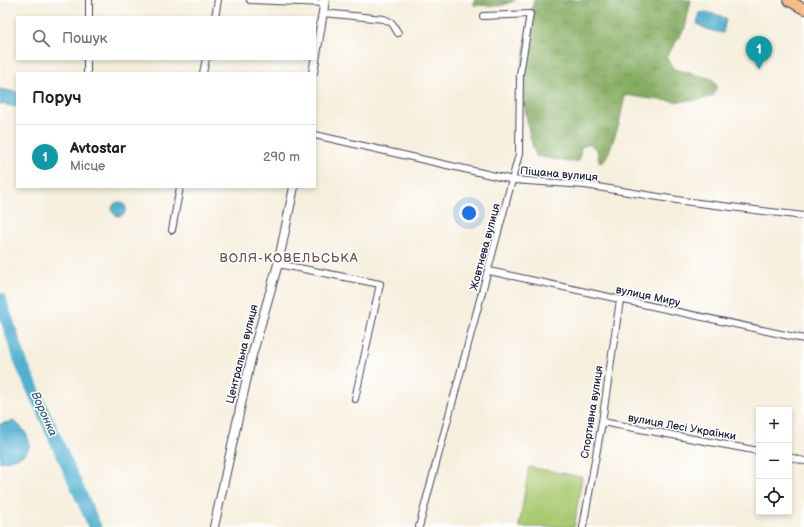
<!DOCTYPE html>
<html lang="uk">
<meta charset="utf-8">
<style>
body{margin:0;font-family:"Balsamiq Sans",sans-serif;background:#f2f2f2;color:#202124}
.controls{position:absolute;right:12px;bottom:12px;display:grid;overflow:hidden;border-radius:0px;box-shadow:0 2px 6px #0003}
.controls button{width:36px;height:36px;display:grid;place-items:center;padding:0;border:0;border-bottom:1px solid #e0e0e0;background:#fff;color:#202124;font:20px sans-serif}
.you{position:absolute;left:469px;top:213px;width:14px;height:14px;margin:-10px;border:3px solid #fff;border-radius:50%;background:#1a73e8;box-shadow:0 0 0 6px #1a73e833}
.badge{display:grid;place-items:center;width:26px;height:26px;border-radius:50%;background:#111827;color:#fff;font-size:13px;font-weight:700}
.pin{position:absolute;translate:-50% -33px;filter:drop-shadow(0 1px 2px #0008)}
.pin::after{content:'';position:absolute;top:21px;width:14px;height:12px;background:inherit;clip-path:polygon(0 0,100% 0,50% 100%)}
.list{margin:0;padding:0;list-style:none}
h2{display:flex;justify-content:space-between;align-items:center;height:52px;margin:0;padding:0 16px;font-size:17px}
h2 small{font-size:13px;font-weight:400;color:#757577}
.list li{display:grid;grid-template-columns:26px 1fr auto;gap:12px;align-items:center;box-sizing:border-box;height:64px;padding:0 16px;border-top:1px solid #e0e0e0}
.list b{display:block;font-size:15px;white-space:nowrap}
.list p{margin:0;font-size:13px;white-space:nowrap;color:#757577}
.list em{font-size:13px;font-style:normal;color:#757577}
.icon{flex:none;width:22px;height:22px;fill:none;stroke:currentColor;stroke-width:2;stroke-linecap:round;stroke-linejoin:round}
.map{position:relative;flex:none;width:804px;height:527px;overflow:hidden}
.search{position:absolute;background:#fff;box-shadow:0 2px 6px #0003;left:16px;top:16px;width:300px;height:44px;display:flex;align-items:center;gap:10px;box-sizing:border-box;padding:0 14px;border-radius:0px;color:#757577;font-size:15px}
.panel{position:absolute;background:#fff;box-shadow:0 2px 6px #0003;left:16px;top:72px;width:300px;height:116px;border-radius:0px}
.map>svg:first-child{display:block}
</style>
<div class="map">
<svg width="804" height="527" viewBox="0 0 804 527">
<defs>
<pattern id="forest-crowns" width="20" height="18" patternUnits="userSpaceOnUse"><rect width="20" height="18" fill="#87ad63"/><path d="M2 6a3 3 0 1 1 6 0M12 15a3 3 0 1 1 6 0" fill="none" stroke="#6e8c53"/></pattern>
<pattern id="water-ripples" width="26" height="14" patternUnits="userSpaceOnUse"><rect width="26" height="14" fill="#51b1d0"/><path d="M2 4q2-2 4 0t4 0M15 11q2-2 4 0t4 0" fill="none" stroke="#4390aa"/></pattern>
</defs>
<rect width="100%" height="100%" fill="#fff"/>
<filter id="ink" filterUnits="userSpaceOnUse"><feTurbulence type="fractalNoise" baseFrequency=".025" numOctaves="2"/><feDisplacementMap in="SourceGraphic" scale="8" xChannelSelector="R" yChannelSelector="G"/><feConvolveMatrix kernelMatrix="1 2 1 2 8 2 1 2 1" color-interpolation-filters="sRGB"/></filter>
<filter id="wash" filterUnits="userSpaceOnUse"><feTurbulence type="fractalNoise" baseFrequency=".012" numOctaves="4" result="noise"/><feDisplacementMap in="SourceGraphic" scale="16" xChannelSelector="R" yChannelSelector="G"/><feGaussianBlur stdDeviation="0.9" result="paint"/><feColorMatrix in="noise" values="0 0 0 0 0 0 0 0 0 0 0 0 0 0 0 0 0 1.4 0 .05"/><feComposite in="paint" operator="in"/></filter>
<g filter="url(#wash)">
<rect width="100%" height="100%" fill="#f6efdd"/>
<!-- forest -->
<g fill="url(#forest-crowns)" stroke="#54684f">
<path d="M474,0h42l-15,6 -27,-1z"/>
<path d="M534,0h157l-6,28 -19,29 8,12 38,10 5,7 -4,10c-27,10 -60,3 -88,-1l-6,29 -10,28 -6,10h-4l-2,-12 -7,-6 -9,3 -2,14 -10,1 -33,-6 -6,-19 -10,-57 8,-54z"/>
</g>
<!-- pitch -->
<path fill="#aac971" stroke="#667656" d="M529,467l53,10 -8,50h-55z"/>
<!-- water -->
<g fill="url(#water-ripples)" stroke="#3a6a86">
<path d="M706,12l15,4 5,3 -3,14 -14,-3 -12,-6 3,-11z"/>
<path d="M0,89l17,3v15l-17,-3z"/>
<circle cx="119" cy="209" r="7"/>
<path d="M13,421c10,5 24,24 11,33 -5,5 -17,6 -24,8v-38z"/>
</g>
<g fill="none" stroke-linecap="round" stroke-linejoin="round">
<!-- river -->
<path stroke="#51b1d0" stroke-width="13" d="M0,299l22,66 73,162"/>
</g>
</g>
<g filter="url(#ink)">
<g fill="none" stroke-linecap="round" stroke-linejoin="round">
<!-- minor casing -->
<g stroke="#424153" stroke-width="8">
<g id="minor">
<path d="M250,0l75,3"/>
<path d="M323,13l61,6 8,4 6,10"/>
<path d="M89,17v-17"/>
<path d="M215,17l3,-17"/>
<path d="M87,73v-14"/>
<path d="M203,73l3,-14"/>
<path d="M315,135l198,45 72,5 98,16 121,15"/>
<path d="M172,230l8,-43"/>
<path d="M278,264l102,20 -25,115"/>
<path d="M489,271l315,68"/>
<path d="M602,422l157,29"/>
<path d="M789,457l15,4"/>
<path d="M419,527l100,-373 1,-80 10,-60 -47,2"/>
<path d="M583,527l19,-105 18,-122"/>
</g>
</g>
<!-- tertiary casing -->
<g stroke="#424153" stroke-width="10">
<g id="tertiary">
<path d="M313,73l12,-73"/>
<path d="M214,527l37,-168 27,-95 16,-77"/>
</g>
</g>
<!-- trunk casing -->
<g stroke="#424153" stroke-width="12">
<path id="trunk" d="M788,0l16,9"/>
</g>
<!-- minor -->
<use href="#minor" stroke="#fff" stroke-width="6"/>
<!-- tertiary -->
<use href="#tertiary" stroke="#fff" stroke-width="8"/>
<!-- trunk -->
<use href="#trunk" stroke="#f7bd88" stroke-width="10"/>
</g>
</g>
<g text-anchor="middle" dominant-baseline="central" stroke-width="3" stroke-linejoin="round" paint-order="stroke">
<!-- street labels -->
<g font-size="11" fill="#22223b" stroke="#fff">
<text transform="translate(559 174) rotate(5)">Піщана вулиця</text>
<text transform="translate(485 247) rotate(-75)">Жовтнева вулиця</text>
<text transform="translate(648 296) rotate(12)">вулиця Миру</text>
<text transform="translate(242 354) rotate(-76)">Центральна вулиця</text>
<text transform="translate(592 412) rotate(-81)">Спортивна вулиця</text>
<text transform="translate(682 427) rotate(10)">вулиця Лесі Українки</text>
</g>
<!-- water labels -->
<g font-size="12" font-style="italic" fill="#37627e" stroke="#fff">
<text transform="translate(44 414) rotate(66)">Воронка</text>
</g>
<!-- quarter labels -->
<g font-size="13" letter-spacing="1" fill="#695457" stroke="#fff">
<text x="289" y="258">ВОЛЯ-КОВЕЛЬСЬКА</text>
</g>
</g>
</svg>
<div class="controls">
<button>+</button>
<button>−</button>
<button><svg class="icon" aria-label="locate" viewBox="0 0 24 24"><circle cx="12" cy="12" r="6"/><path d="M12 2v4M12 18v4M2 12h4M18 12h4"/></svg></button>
</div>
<div class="you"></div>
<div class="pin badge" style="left:759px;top:69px;background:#0f9aa8">1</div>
<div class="search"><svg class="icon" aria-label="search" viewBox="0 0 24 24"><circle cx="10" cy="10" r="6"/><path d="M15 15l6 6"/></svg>Пошук</div>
<section class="panel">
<h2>Поруч<small></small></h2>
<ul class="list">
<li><span class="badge" style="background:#0f9aa8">1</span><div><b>Avtostar</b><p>Місце</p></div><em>290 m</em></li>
</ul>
</section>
</div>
